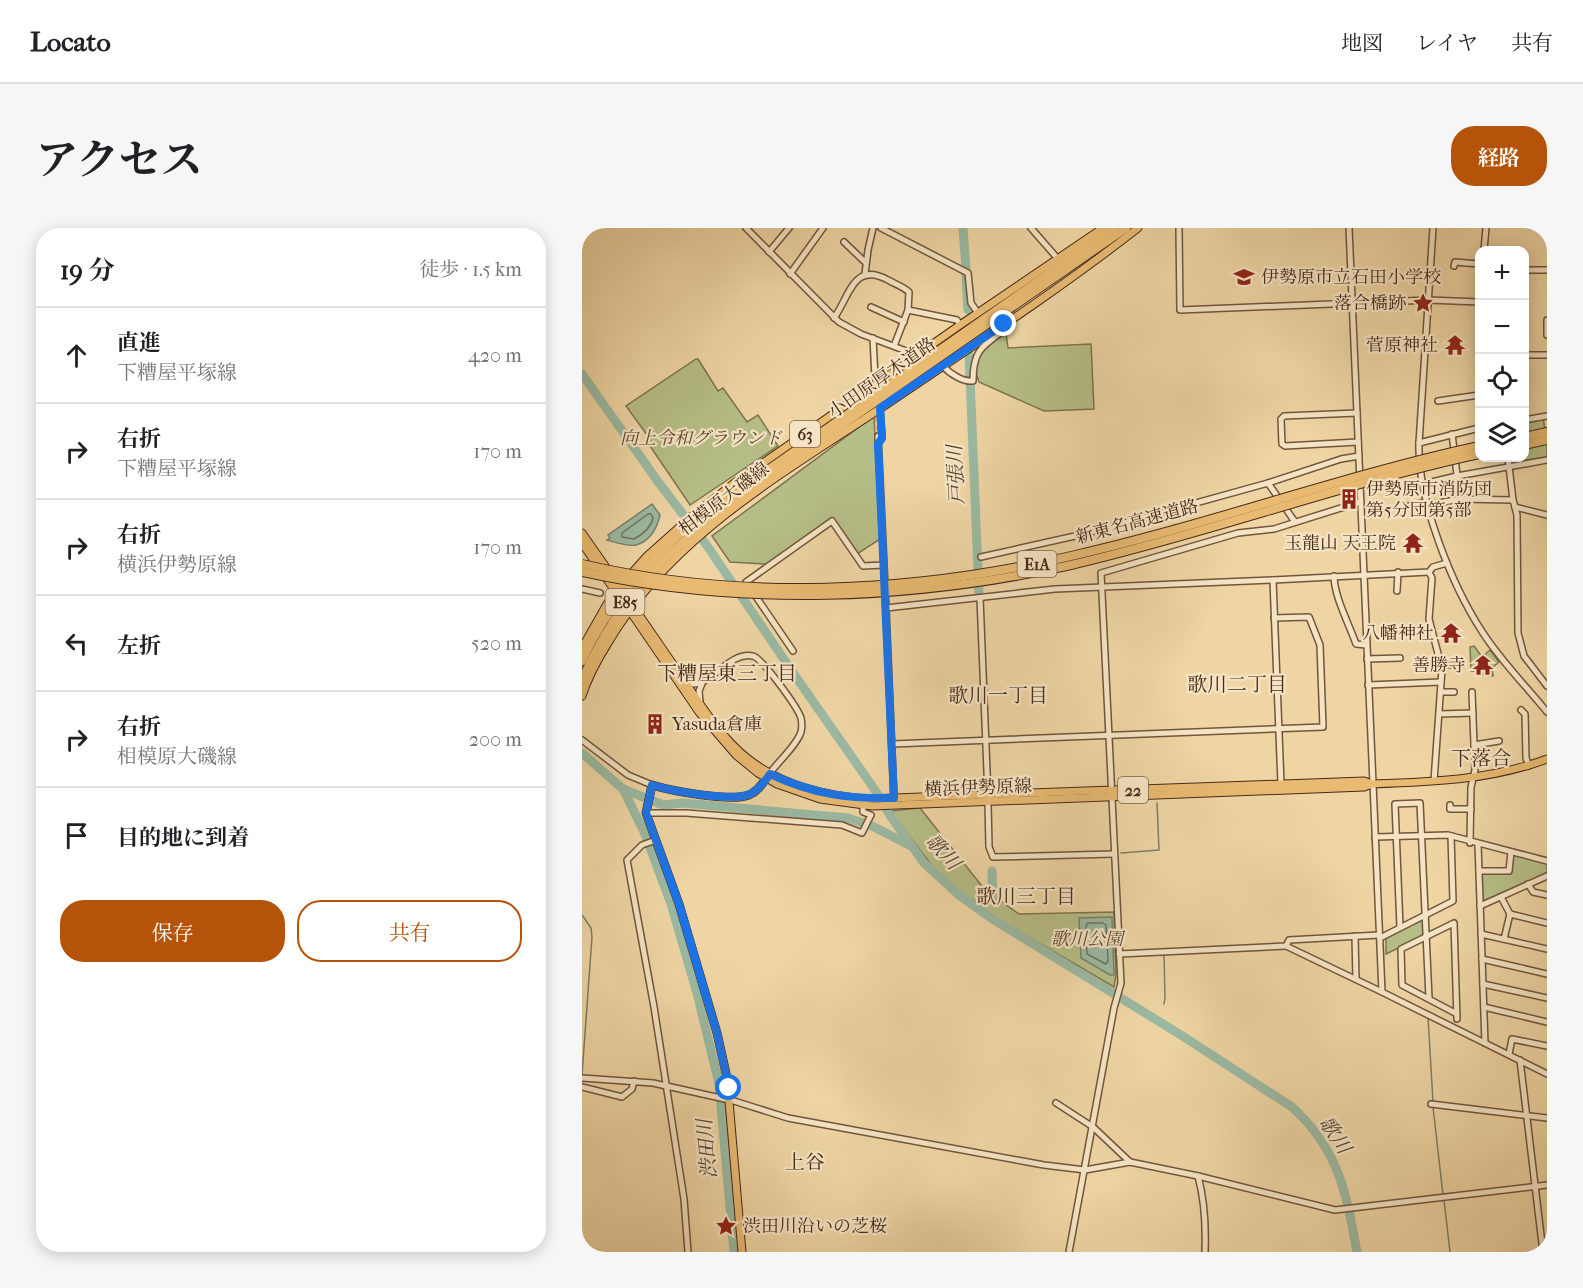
<!DOCTYPE html>
<html lang="ja">
<meta charset="utf-8">
<style>
body{margin:0;font-family:"IM FELL French Canon","Noto Serif JP",serif;background:#f6f6f6;color:#202124}
.controls{position:absolute;right:18px;top:18px;display:grid;overflow:hidden;border-radius:12px;box-shadow:0 3px 15px #0003}
.controls button{width:54px;height:54px;display:grid;place-items:center;padding:0;border:0;border-bottom:2px solid #e0e0e0;background:#fff;color:#202124;font:30px sans-serif}
.stop{position:absolute;width:18px;height:18px;margin:-14px;border:4px solid #1a73e8;border-radius:50%;background:#fff}
.stop.end{background:#1a73e8;border-color:#fff;box-shadow:0 2px 6px #0008}
.list{margin:0;padding:0;list-style:none}
h2{display:flex;justify-content:space-between;align-items:center;height:78px;margin:0;padding:0 24px;font-size:26px}
h2 small{font-size:20px;font-weight:400;color:#757577}
.list li{display:grid;grid-template-columns:39px 1fr auto;gap:18px;align-items:center;box-sizing:border-box;height:96px;padding:0 24px;border-top:2px solid #e0e0e0}
.list b{display:block;font-size:22px;white-space:nowrap}
.list p{margin:0;font-size:20px;white-space:nowrap;color:#757577}
.list em{font-size:20px;font-style:normal;color:#757577}
.actions{display:flex;gap:12px;padding:18px 24px}
.actions a{flex:1;padding:14px 0;border:2px solid #b45309;border-radius:24px;text-align:center;font-size:21px;color:#b45309}
.actions .main{background:#b45309;color:#fff}
.icon{flex:none;width:33px;height:33px;fill:none;stroke:currentColor;stroke-width:2;stroke-linecap:round;stroke-linejoin:round}
.map{position:relative;flex:none;width:965px;height:1024px;overflow:hidden;border-radius:24px}
header{display:flex;align-items:center;gap:36px;box-sizing:border-box;height:84px;padding:0 30px;background:#fff;border-bottom:2px solid #e0e0e0}
header strong{font-size:28px}
nav{display:flex;gap:33px;margin-inline-start:auto;font-size:21px}
.intro{display:flex;align-items:center;justify-content:space-between;box-sizing:border-box;height:144px;padding:0 36px}
h1{margin:0;font-size:42px}
.button{padding:15px 27px;border-radius:24px;background:#b45309;color:#fff;font-size:21px;font-weight:700}
main{display:flex;gap:36px;padding:0 36px}
aside{flex:1;background:#fff;border-radius:24px;box-shadow:0 3px 15px #0003}
.map>svg:first-child{display:block}
</style>
<header>
<strong>Locato</strong>
<nav><a>地図</a><a>レイヤ</a><a>共有</a></nav>
</header>
<div class="intro"><h1>アクセス</h1><a class="button">経路</a></div>
<main>
<aside>
<h2>19 分<small>徒歩 · 1.5 km</small></h2>
<ul class="list">
<li><svg class="icon" aria-label="ahead" viewBox="0 0 24 24"><path d="M12 20V5M6 11l6-6 6 6"/></svg><div><b>直進</b><p>下糟屋平塚線</p></div><em>420 m</em></li>
<li><svg class="icon" aria-label="right" viewBox="0 0 24 24"><path d="M7 20v-9h11M14 6l5 5-5 5"/></svg><div><b>右折</b><p>下糟屋平塚線</p></div><em>170 m</em></li>
<li><svg class="icon" aria-label="right" viewBox="0 0 24 24"><path d="M7 20v-9h11M14 6l5 5-5 5"/></svg><div><b>右折</b><p>横浜伊勢原線</p></div><em>170 m</em></li>
<li><svg class="icon" aria-label="left" viewBox="0 0 24 24"><path d="M17 20v-9H6M10 6l-5 5 5 5"/></svg><div><b>左折</b></div><em>520 m</em></li>
<li><svg class="icon" aria-label="right" viewBox="0 0 24 24"><path d="M7 20v-9h11M14 6l5 5-5 5"/></svg><div><b>右折</b><p>相模原大磯線</p></div><em>200 m</em></li>
<li><svg class="icon" aria-label="arrive" viewBox="0 0 24 24"><path d="M6 21V4h12l-3 4 3 4H6"/></svg><div><b>目的地に到着</b></div></li>
</ul>
<div class="actions"><a class="main">保存</a><a>共有</a></div>
</aside>
<div class="map">
<svg width="965" height="1024" viewBox="0 0 965 1024">
<rect width="100%" height="100%" fill="#efd5a4"/>
<filter id="stains"><feTurbulence type="fractalNoise" baseFrequency=".00333" numOctaves="4"/><feColorMatrix values="0 0 0 0 .2 0 0 0 0 .09 0 0 0 0 .02 0 0 0 .5 -.17"/></filter>
<radialGradient id="worn" r=".72"><stop offset=".6" stop-color="#630" stop-opacity="0"/><stop offset="1" stop-color="#630" stop-opacity=".3"/></radialGradient>
<!-- green -->
<g fill="#b6be87" stroke="#7e7450" stroke-width="1.5">
<path d="M424,105l2,15 83,-4 3,65 -50,2 -65,-29c-11,-24 10,-37 27,-49z"/>
<path d="M114,131h2l20,32 5,-3 24,34 11,-7 20,31 -88,59 -40,-59v-7l-24,-33z"/>
<path d="M292,188l6,123 -23,15 -24,-35 -67,45 -36,-2 -18,-26z"/>
<path d="M961,190l4,23v16l-31,5 -4,-4h12l1,-36z"/>
<path d="M892,418l8,11 8,-7 9,12 -7,6 1,8 -15,-1v-4h-7l-1,-24z"/>
<path d="M338,580l65,82 34,24 95,-2 2,63 -2,12 -121,-71 -32,-22 -25,-23 -46,-60z"/>
<path d="M931,626l34,9v10l-63,30 -3,-2 -1,-28 29,-1z"/>
<path d="M841,689l2,18 -39,19v-17z"/>
</g>
<!-- water -->
<g fill="#9bb9a2" stroke="#79806c" stroke-width="1.5">
<path d="M70,276l8,11c-3,13 -10,26 -24,30 -8,2 -21,-3 -29,-5l3,-2 -2,-3z"/>
<path d="M530,689l2,58h-4l-29,-17 -2,-40z"/>
</g>
<g fill="none" stroke-linecap="round" stroke-linejoin="round">
<!-- shore -->
<g stroke="#71725e" stroke-width="1.5">
<path d="M66,286h3l2,4c-2,10 -10,16 -19,21l-12,-2v-4z"/>
<path d="M506,695h15l3,2 2,36 -2,3 -19,-10 -1,-28z"/>
</g>
<!-- stream -->
<g stroke="#79806c" stroke-width="1.5">
<path d="M539,625l38,-3 -2,-47"/>
<path d="M0,687l9,13 1,9 -10,138"/>
<path d="M582,776l1,-6 -1,-43"/>
<path d="M846,789l5,85"/>
<path d="M947,840l18,9"/>
<path d="M851,879l10,88"/>
<path d="M862,972l6,52"/>
</g>
<!-- river -->
<g stroke="#9bb9a2" stroke-width="9">
<path d="M381,0l3,41"/>
<path d="M384,47l2,35"/>
<path d="M387,126l10,241"/>
<path d="M0,146l77,109 49,64 90,133 77,110 16,27 33,46 35,32 35,25 187,115 111,72c47,43 54,85 65,145"/>
<path d="M0,525l41,36 22,45 26,70 26,89 22,91 15,168"/>
<path d="M41,561l40,16 20,-2 165,15 24,8 39,20"/>
<path d="M410,643l1,28"/>
</g>
<!-- minor-tunnel -->
<path stroke="#cdb388" stroke-width="5" stroke-dasharray="5 2.5" stroke-linecap="butt" d="M295,182l1,26"/>
<!-- minor casing -->
<g stroke="#71553c" stroke-width="8">
<g id="minor">
<path d="M164,0l93,94 22,12 56,21"/>
<path d="M299,0l87,45 3,30 7,10"/>
<path d="M449,0l27,31"/>
<path d="M597,0l1,82 249,-10 50,2"/>
<path d="M767,0l33,764 165,82"/>
<path d="M851,0l-14,215c-2,56 33,143 64,190 18,28 43,53 64,79"/>
<path d="M262,14l22,21"/>
<path d="M902,22l2,-22"/>
<path d="M187,24l20,-24"/>
<path d="M872,38l1,-4 24,2"/>
<path d="M942,42h23"/>
<path d="M208,46l33,-46"/>
<path d="M283,46l3,-24 5,-22"/>
<path d="M289,79l33,15"/>
<path d="M326,82l49,10 3,5"/>
<path d="M252,90c16,-22 19,-57 54,-38 7,4 16,7 21,12l-1,18 -14,36"/>
<path d="M965,92v15"/>
<path d="M291,110l2,40"/>
<path d="M942,127h23"/>
<path d="M361,138c7,8 20,16 30,15 0,-30 8,-34 31,-51v-6"/>
<path d="M856,173l41,-6"/>
<path d="M775,185l-73,3 -3,3 1,25 3,2 73,-4"/>
<path d="M942,192l23,-4"/>
<path d="M870,206l8,65"/>
<path d="M296,208l8,172"/>
<path d="M837,215l60,-15"/>
<path d="M296,216l4,-6 -2,-30"/>
<path d="M926,230l5,42 4,15 1,118 6,23 23,30"/>
<path d="M686,255l27,39"/>
<path d="M841,256l34,-8 90,-16"/>
<path d="M846,277l32,-6 53,1"/>
<path d="M827,278l18,-4"/>
<path d="M933,279l32,8"/>
<path d="M399,329l103,-23 184,-51 73,-24 18,-3"/>
<path d="M847,344l3,6 -3,41 13,50 -8,112"/>
<path d="M752,348c0,20 15,48 22,68l10,1"/>
<path d="M691,352l8,204"/>
<path d="M0,361l18,4"/>
<path d="M815,363l1,-19"/>
<path d="M398,370l8,198"/>
<path d="M211,423l-47,-69 86,-61 31,45 20,-1"/>
<path d="M785,431l33,-1"/>
<path d="M859,437l21,-1"/>
<path d="M105,455c22,8 40,-32 66,-27 10,3 45,52 48,62 1,5 1,10 0,14 -4,13 -23,30 -31,41"/>
<path d="M786,457l73,-3"/>
<path d="M859,464h13"/>
<path d="M118,474l-1,-11 4,-10"/>
<path d="M939,482l4,4 1,44 3,8"/>
<path d="M857,486l34,-1"/>
<path d="M0,512l46,35 24,10"/>
<path d="M310,516l431,-17 -3,-82 -11,-28 -35,1"/>
<path d="M892,517l25,-4"/>
<path d="M312,573l-8,-193 169,-19 218,-9 156,-8 4,-5 14,-4"/>
<path d="M406,575l1,44 4,10 121,-3"/>
<path d="M868,577v4h21"/>
<path d="M64,585h40l156,12 20,8 9,-18 -8,-3v-7"/>
<path d="M793,609l73,-2 99,26"/>
<path d="M74,612l-14,5 -15,15 27,147 30,192 4,53"/>
<path d="M888,615l1,-56 4,-17 -3,-78"/>
<path d="M896,616l7,199"/>
<path d="M897,643h30l2,-19"/>
<path d="M946,656l5,8 14,3"/>
<path d="M919,669l9,17 -6,25"/>
<path d="M898,678l67,-30"/>
<path d="M928,686l37,9"/>
<path d="M818,699l-5,-123 25,-1 9,195"/>
<path d="M899,706l66,15"/>
<path d="M773,708l1,43"/>
<path d="M798,710l73,-37 -2,-65"/>
<path d="M704,718l96,46"/>
<path d="M537,726l167,-8 3,-6 90,-5"/>
<path d="M900,731l65,15"/>
<path d="M901,756l64,14"/>
<path d="M902,779l63,15"/>
<path d="M875,786l-55,-29 -1,-36 53,-26 3,96"/>
<path d="M927,826l3,-15 35,7"/>
<path d="M938,832l23,192"/>
<path d="M0,850l71,5 81,18 54,17 256,47 41,5 45,-8 68,14 137,34 212,-25"/>
<path d="M0,859l40,10 10,-8 2,-8"/>
<path d="M474,875l37,24 37,35"/>
<path d="M849,876l116,14"/>
<path d="M616,948c7,26 8,49 7,76"/>
<path d="M487,1024l45,-244 7,-25 -20,-410 137,-40 36,-4 86,-27"/>
</g>
</g>
<!-- major casing -->
<g stroke="#472a1a" stroke-width="9">
<g id="major">
<path d="M0,305l35,50"/>
<path d="M0,315l31,45"/>
<path d="M53,381c17,25 34,49 50,73 21,31 43,66 76,86 31,20 69,28 105,31l498,-18 8,3"/>
<path d="M50,386l67,98 37,43 22,18 19,11 43,15 52,7 492,-19 8,-3c60,-2 119,-4 175,-25"/>
<path d="M0,420l25,-44 16,-21 24,-27 46,-41 40,-31 227,-159 143,-97"/>
<path d="M0,468c6,-19 16,-37 26,-53 62,-106 174,-169 273,-235 87,-59 175,-116 257,-180"/>
<path d="M160,1024l-15,-174 -10,-45 -38,-129 -33,-91 6,-28c20,6 78,17 97,10 9,-4 14,-12 19,-19"/>
</g>
</g>
<!-- highway casing -->
<g stroke="#472a1a" stroke-width="10">
<g id="highway">
<path d="M942,209l23,-5"/>
<path d="M942,217l23,-5"/>
<path d="M0,433c25,-56 67,-101 114,-141l418,-292"/>
<path d="M0,452c36,-83 85,-129 156,-183l388,-269"/>
</g>
</g>
<!-- minor -->
<use href="#minor" stroke="#f5e4c4" stroke-width="5"/>
<!-- major -->
<use href="#major" stroke="#e8ba72" stroke-width="7"/>
<!-- highway -->
<use href="#highway" stroke="#e8ba72" stroke-width="8"/>
<!-- highway-bridge casing -->
<g stroke="#472a1a" stroke-width="10" stroke-linecap="butt">
<g id="highway-bridge">
<path d="M0,336c159,37 330,29 489,-8 137,-31 270,-80 408,-110"/>
<path d="M0,344c160,35 330,28 489,-7 138,-32 270,-81 408,-111"/>
</g>
</g>
<!-- highway-bridge -->
<use href="#highway-bridge" stroke="#e8ba72" stroke-width="8"/>
</g>
<g fill="none" stroke-linecap="round" stroke-linejoin="round">
<!-- route -->
<path stroke="#1a73e8" stroke-width="8" d="M147,860l-12,-55 -38,-129 -33,-91 6,-28c20,6 80,17 98,9 9,-4 15,-13 20,-20 43,20 77,25 124,24l-16,-354 4,-6 -2,-30 124,-84"/>
</g>
<!-- icons -->
<defs>
<g id="school-bare" transform="scale(1.62)"><path d="M0-5L7-2L0 1L-7-2ZM-4 1L0 2.5L4 1V4Q0 6-4 4Z" fill="#8f2418" stroke="#f5e4c4" stroke-width="2.5" paint-order="stroke"/></g>
<g id="sight-bare" transform="scale(1.62)"><path d="M0-6L1.8-2.2L6-1.7L2.9 1.2L3.7 5.4L0 3.3L-3.7 5.4L-2.9 1.2L-6-1.7L-1.8-2.2Z" fill="#8f2418" stroke="#f5e4c4" stroke-width="2.5" paint-order="stroke"/></g>
<g id="temple-bare" transform="scale(1.62)"><path d="M0-6L5-2H3V0L6.5 2.5H4V6H1.5V3h-3V6H-4V2.5H-6.5L-3 0V-2H-5Z" fill="#8f2418" stroke="#f5e4c4" stroke-width="2.5" paint-order="stroke"/></g>
<g id="building-bare" transform="scale(1.62)"><path d="M-4-6H4V6H1V3H-1V6H-4ZM-2.5-4.3h1.7v1.8h-1.7ZM.8-4.3h1.7v1.8H.8ZM-2.5-1h1.7V.8h-1.7ZM.8-1h1.7V.8H.8Z" fill="#8f2418" stroke="#f5e4c4" stroke-width="2.5" paint-order="stroke"/></g>
</defs>
<g fill-rule="evenodd">
<use href="#school-bare" x="662" y="49"/>
<use href="#sight-bare" x="841" y="75"/>
<use href="#temple-bare" x="873" y="117"/>
<use href="#building-bare" x="767" y="271"/>
<use href="#temple-bare" x="831" y="315"/>
<use href="#temple-bare" x="869" y="405"/>
<use href="#temple-bare" x="901" y="437"/>
<use href="#building-bare" x="73" y="496"/>
<use href="#sight-bare" x="144" y="998"/>
</g>
<g text-anchor="middle" dominant-baseline="central" stroke-width="4.5" stroke-linejoin="round" paint-order="stroke">
<!-- shield labels -->
<g fill="#f5e4c4" stroke="#7b624d" stroke-width="1.5">
<rect x="208" y="193" width="30" height="26" rx="4.5"/>
<rect x="435.5" y="323" width="39" height="26" rx="4.5"/>
<rect x="23.5" y="361" width="39" height="26" rx="4.5"/>
<rect x="536" y="549" width="30" height="26" rx="4.5"/>
</g>
<g font-size="16" font-weight="bold" fill="#472a1a">
<text x="223" y="206">63</text>
<text x="455" y="336">E1A</text>
<text x="43" y="374">E85</text>
<text x="551" y="562">22</text>
</g>
<!-- poi labels -->
<g font-size="18" fill="#472a1a" stroke="#f5e4c4" text-anchor="end">
<text x="679" y="49" text-anchor="start">伊勢原市立石田小学校</text>
<text x="824" y="75">落合橋跡</text>
<text x="856" y="117">菅原神社</text>
<text x="784" y="261" text-anchor="start">伊勢原市消防団<tspan x="784" dy="21">第5分団第5部</tspan></text>
<text x="814" y="315">玉龍山 天王院</text>
<text x="852" y="405">八幡神社</text>
<text x="884" y="437">善勝寺</text>
<text x="90" y="496" text-anchor="start">Yasuda倉庫</text>
<text x="161" y="998" text-anchor="start">渋田川沿いの芝桜</text>
</g>
<!-- street labels -->
<g font-size="18" fill="#472a1a" stroke="#f5e4c4">
<text transform="translate(300 150) rotate(-35)">小田原厚木道路</text>
<text transform="translate(142 271) rotate(-37)">相模原大磯線</text>
<text transform="translate(555 294) rotate(-15)">新東名高速道路</text>
<text transform="translate(396 560) rotate(-2)">横浜伊勢原線</text>
</g>
<!-- park labels -->
<g font-size="18" font-style="italic" fill="#5d4830" stroke="#f5e4c4">
<text x="119" y="210">向上令和グラウンド</text>
<text x="505" y="711">歌川公園</text>
</g>
<!-- water labels -->
<g font-size="20" font-style="italic" fill="#584735" stroke="#f5e4c4">
<text transform="translate(374 247) rotate(-93)">戸張川</text>
<text transform="translate(361 624) rotate(48)">歌川</text>
<text transform="translate(753 907) rotate(56)">歌川</text>
<text transform="translate(125 921) rotate(-95)">渋田川</text>
</g>
<!-- neighbourhood labels -->
<g font-size="20" fill="#472a1a" stroke="#f5e4c4">
<text x="145" y="445">下糟屋東三丁目</text>
<text x="655" y="456">歌川二丁目</text>
<text x="416" y="467">歌川一丁目</text>
<text x="899" y="530">下落合</text>
<text x="444" y="668">歌川三丁目</text>
<text x="223" y="934">上谷</text>
</g>
</g>
<rect width="100%" height="100%" filter="url(#stains)"/>
<rect width="100%" height="100%" fill="url(#worn)"/>
</svg>
<div class="controls">
<button>+</button>
<button>−</button>
<button><svg class="icon" aria-label="locate" viewBox="0 0 24 24"><circle cx="12" cy="12" r="6"/><path d="M12 2v4M12 18v4M2 12h4M18 12h4"/></svg></button>
<button><svg class="icon" aria-label="layers" viewBox="0 0 24 24"><path d="M12 4l9 5-9 5-9-5zM3 14l9 5 9-5"/></svg></button>
</div>
<div class="stop" style="left:147px;top:860px"></div>
<div class="stop end" style="left:422px;top:96px"></div>
</div>
</main>
